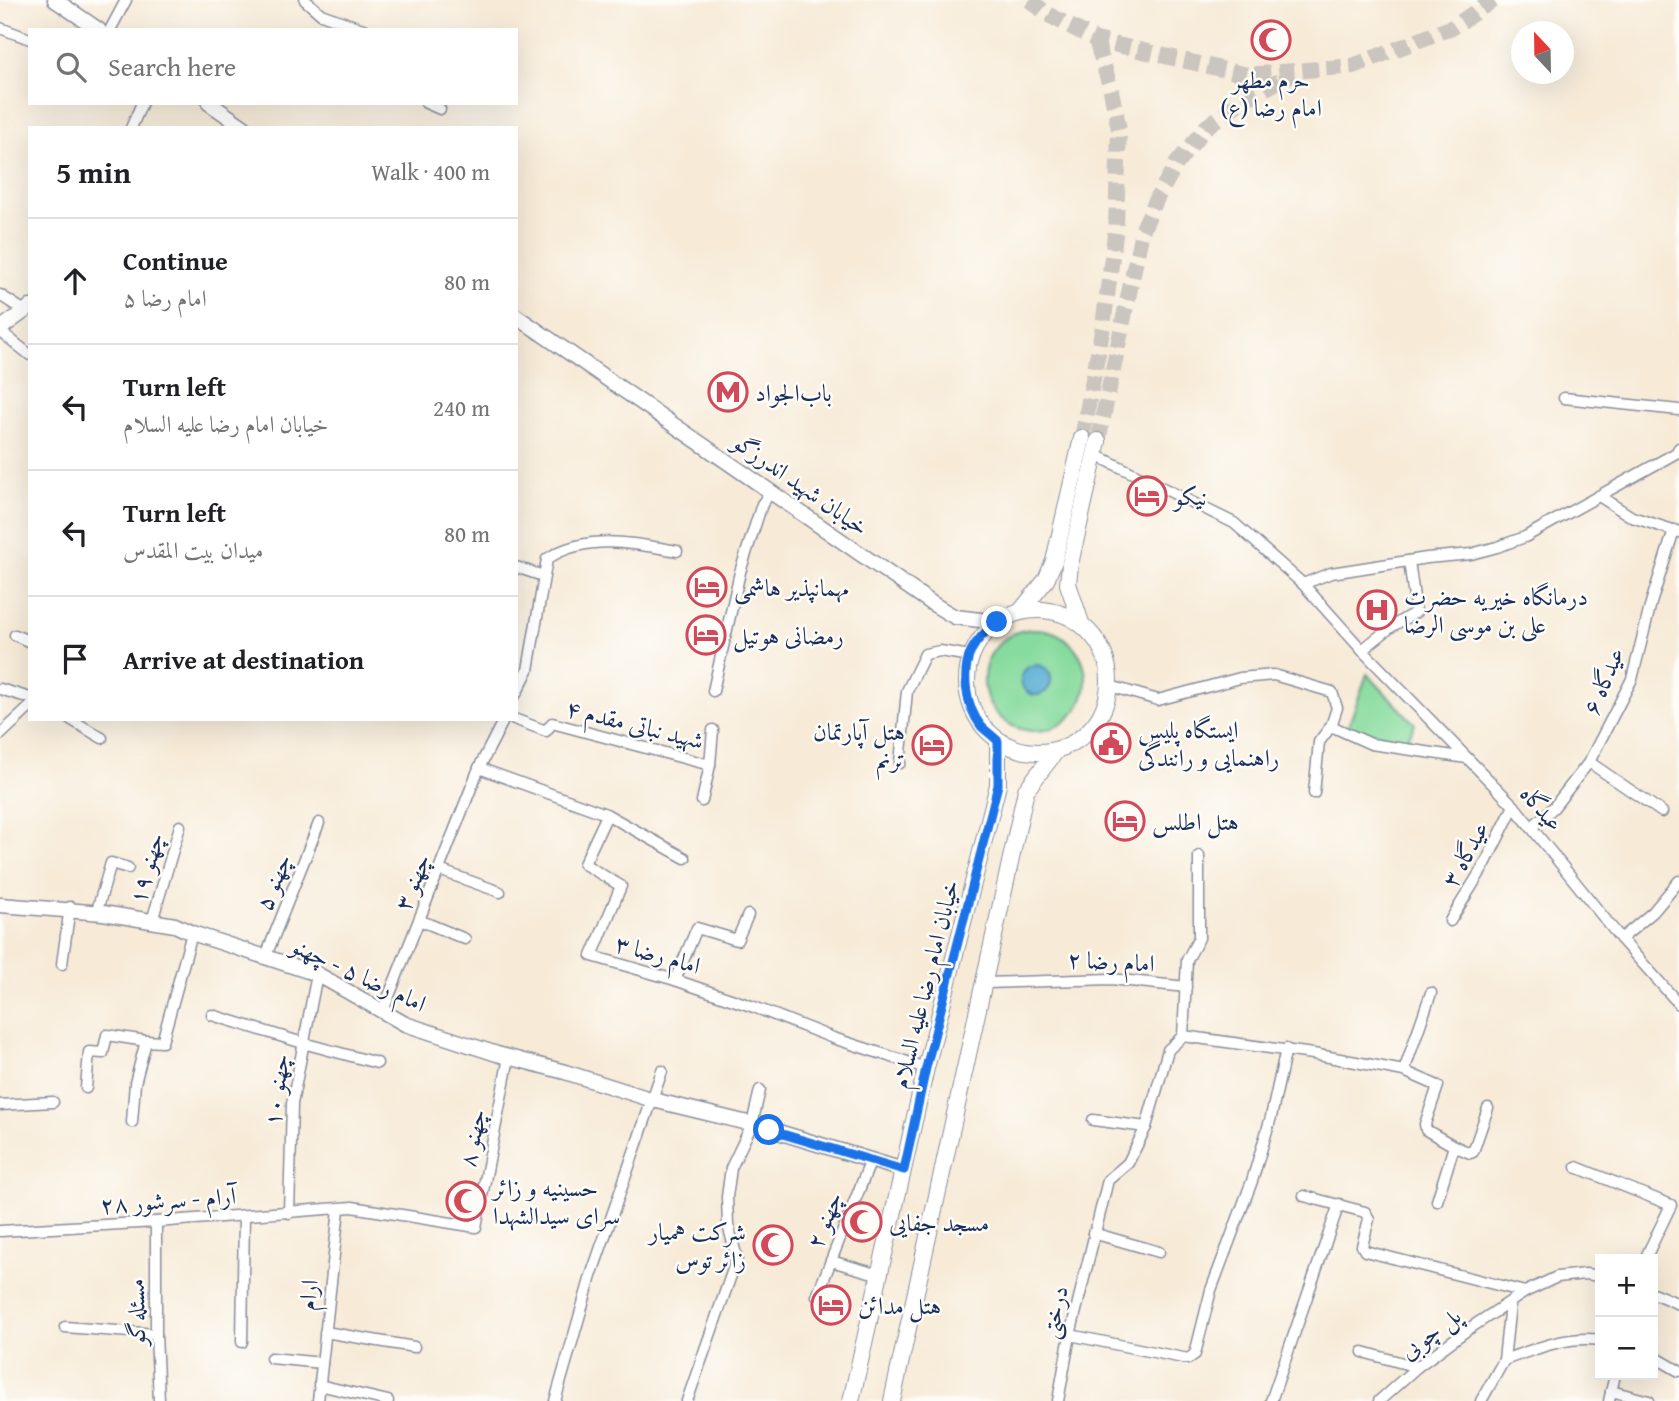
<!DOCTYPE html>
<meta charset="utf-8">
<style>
body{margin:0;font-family:"Gentium Book Plus",Amiri,serif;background:#f6f6f6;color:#202124}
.controls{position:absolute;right:21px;bottom:21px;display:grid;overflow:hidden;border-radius:0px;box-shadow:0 7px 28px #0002}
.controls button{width:63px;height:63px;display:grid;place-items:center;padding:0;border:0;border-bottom:2px solid #e0e0e0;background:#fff;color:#202124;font:35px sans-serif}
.compass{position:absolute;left:1511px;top:21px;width:63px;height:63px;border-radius:50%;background:#fff;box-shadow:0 7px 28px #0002;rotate:338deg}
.stop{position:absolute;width:21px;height:21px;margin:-16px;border:5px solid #1a73e8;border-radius:50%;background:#fff}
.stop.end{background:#1a73e8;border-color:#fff;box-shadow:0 2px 7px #0008}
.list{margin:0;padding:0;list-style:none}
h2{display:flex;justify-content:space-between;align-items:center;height:91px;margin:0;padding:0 28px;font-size:30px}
h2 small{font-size:23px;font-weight:400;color:#757577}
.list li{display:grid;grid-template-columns:46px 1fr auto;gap:21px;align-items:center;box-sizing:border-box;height:126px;padding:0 28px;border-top:2px solid #e0e0e0}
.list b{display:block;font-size:26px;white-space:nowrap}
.list p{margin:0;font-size:23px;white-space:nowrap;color:#757577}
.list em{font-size:23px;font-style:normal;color:#757577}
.icon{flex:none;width:38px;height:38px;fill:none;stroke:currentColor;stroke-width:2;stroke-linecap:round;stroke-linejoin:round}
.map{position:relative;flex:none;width:1679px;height:1401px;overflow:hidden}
.search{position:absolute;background:#fff;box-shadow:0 7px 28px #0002;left:28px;top:28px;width:490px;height:77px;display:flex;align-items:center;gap:18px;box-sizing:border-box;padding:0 24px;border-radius:0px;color:#757577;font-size:26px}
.panel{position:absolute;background:#fff;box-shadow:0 7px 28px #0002;left:28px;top:126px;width:490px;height:595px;border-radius:0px}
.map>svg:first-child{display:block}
</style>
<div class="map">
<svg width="1679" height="1401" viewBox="0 0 1679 1401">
<rect width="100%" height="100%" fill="#fdfcf7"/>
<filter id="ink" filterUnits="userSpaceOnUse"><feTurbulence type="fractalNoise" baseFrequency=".0143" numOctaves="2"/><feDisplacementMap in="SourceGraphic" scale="14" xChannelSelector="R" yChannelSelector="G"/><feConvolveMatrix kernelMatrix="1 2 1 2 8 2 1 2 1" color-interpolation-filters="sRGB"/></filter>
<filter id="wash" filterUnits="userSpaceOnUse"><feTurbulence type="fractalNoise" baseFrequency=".00686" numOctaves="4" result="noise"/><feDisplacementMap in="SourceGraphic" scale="28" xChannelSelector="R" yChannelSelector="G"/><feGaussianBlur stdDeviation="1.57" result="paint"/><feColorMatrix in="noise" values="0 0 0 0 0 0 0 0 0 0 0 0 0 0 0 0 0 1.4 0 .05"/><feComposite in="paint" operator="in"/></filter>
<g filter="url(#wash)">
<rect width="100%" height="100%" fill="#f7ebd8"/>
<!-- green -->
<g fill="#87db9e" stroke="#51857e" stroke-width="2">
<circle cx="1035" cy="680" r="51"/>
<path d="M1367,674l48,50 -9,18 -58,-15z"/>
</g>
<!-- water -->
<circle fill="#59add5" stroke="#3a6e9a" stroke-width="2" cx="1036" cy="680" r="15"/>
</g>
<g filter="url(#ink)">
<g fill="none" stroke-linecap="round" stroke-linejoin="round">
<!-- primary-tunnel -->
<g stroke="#cbc5c0" stroke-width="16" stroke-dasharray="16 8" stroke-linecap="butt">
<path d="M1030,0l17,14 49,26 151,35 106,-9 100,-39 40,-27"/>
<path d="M1082,438l21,-112 13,-99 3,-98 -9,-43 -14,-46"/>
<path d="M1098,441l44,-210 16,-35 19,-33 29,-36 34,-25 52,-28"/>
</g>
<!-- street casing -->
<g stroke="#898d9b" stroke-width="13">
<g id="street">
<path d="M305,0l16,14 45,16"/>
<path d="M0,28l30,11"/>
<path d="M110,30l16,-30"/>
<path d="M426,103l14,6"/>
<path d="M131,128l11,-25"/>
<path d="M0,295l23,15"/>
<path d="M0,331l30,24"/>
<path d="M1564,398l115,12"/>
<path d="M1100,457l134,66 69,61 59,66 152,156 107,133 58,65"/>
<path d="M1599,496l33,21 47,15"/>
<path d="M516,567l27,9"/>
<path d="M1303,584l28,-11 96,-15 44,-4 26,-7 28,-10 151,-84 3,-5"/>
<path d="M15,635l15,7"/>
<path d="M1362,650l29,-23 25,-15 -7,-51"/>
<path d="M1110,686l48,14 82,-22 34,-3 58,17 5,16 -6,18"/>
<path d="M0,689l30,9"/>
<path d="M713,691l27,-119 22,-68 10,-13"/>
<path d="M516,694l12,-24 19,-111c38,-26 87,-16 130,-8"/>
<path d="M70,719l32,19"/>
<path d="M514,719l32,12 6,-8 158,42"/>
<path d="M0,735l30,-28"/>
<path d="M1589,762l73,50"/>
<path d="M900,763l7,-72 18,-37 15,-3 30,5"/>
<path d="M479,768l127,46 79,44"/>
<path d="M1314,793l5,-51 12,-16 40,18 96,14"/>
<path d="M702,801l8,-36 3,-35"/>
<path d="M607,815l-23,49 37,22 -29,70 83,24 79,27 79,31 93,30"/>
<path d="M1532,827l22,-20 35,-45 43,-83 19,-76 23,-73"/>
<path d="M439,870l61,22"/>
<path d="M96,914l15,-51 17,5"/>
<path d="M419,920l46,19"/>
<path d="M152,921l28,-95"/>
<path d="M1450,921l34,-55 30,-60"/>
<path d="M1621,939l32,-27 26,-31"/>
<path d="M266,956l53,-133"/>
<path d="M62,964l8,-57"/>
<path d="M675,980l22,-52 40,12 11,-25"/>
<path d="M986,983l125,-4 75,8"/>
<path d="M383,1011l96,-243 25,-49"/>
<path d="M212,1015l91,28 74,20"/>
<path d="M1183,1036l4,-76 12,-22v-82"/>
<path d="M1404,1071l27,-78"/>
<path d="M86,1088l3,-36 14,1 4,-18 39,6"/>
<path d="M0,1105l53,-3"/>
<path d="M1093,1120l53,7"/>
<path d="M132,1122l3,-39 11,-42 16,1 30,-109"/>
<path d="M1454,1146l16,7 3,-1 15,-44"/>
<path d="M1576,1167l95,38 -26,54"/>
<path d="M1304,1196l61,16 4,7 -7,27 3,5 160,41"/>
<path d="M289,1213l3,-109 25,-130"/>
<path d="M156,1222v112l3,67"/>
<path d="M0,1231l156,-9 196,-15 124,20 33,-170"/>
<path d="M1093,1233l66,19"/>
<path d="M831,1261l49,14"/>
<path d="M1653,1293l26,11"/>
<path d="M817,1296l54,-136"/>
<path d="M65,1327l91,7"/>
<path d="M325,1332l89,15"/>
<path d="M1070,1335l118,24 7,-5 16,-64 41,-109 19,-64 15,-68"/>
<path d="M242,1342l2,-126"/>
<path d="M1363,1352l54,15"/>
<path d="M1653,1356l26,15"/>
<path d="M271,1358l51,5"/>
<path d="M1504,1360c31,-11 63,-25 96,-20"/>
<path d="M319,1385l69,16"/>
<path d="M1611,1391l38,10"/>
<path d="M318,1401l21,-192"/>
<path d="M555,1401l36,-125 71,-205"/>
<path d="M687,1401l50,-143 -9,-33 -1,-28 4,-29 21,-44 8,-34"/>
<path d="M1058,1401l12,-66 38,-155 20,-17 18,-36 22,-77 15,-14 130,18 91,17 34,15 -13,38 1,6 28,16 -17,55"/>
<path d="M1271,1401l68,-197"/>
<path d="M1379,1401l38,-34 50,-37 58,-38 32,-15 28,-3 15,2"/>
<path d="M1481,1401l23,-41 6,-56"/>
<path d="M1609,1401l6,-26"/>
</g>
</g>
<!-- secondary casing -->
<g stroke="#898d9b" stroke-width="17">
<g id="secondary">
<path d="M55,0l44,30"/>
<path d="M209,103l36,25"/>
<path d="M516,316l417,288 22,13 42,5"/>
<path d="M0,329l30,-22"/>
<path d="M0,905l103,8 72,12 17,8 125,41 88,50 92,30 68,18 88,28 99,24 151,46"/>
</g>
</g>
<!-- primary casing -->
<g stroke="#898d9b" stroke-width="18">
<g id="primary">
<circle cx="1038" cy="681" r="71"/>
<path d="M1020,612l26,-32 8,-19 28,-123"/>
<path d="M1081,623l-13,-39 2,-20 28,-123"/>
<path d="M851,1401l75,-333 72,-283v-44"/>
<path d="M892,1401l134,-611 30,-39"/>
</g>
</g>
<!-- street -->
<use href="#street" stroke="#fff" stroke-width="10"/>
<!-- secondary -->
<use href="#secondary" stroke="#fff" stroke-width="14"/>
<!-- primary -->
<use href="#primary" stroke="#fff" stroke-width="16"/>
</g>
</g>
<g fill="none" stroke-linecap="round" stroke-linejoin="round" filter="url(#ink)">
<!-- route -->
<path stroke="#1a73e8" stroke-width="9" d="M769,1130l135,40 22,-102 72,-283v-44c-5,-5 -12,-10 -17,-15 -15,-20 -20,-52 -10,-75 6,-12 16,-21 26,-29"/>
</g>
<!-- icons -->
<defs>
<g id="mosque-ring" transform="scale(2.0125)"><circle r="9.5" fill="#fdfcf7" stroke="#d1495b" stroke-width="1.5"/><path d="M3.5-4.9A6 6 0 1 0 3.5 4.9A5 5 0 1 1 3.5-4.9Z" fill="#d1495b"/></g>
<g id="metro-ring" transform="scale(2.0125)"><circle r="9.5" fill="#fdfcf7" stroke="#d1495b" stroke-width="1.5"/><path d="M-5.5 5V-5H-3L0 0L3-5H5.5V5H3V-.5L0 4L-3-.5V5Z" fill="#d1495b"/></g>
<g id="hotel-ring" transform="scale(2.0125)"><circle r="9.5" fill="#fdfcf7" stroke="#d1495b" stroke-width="1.5"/><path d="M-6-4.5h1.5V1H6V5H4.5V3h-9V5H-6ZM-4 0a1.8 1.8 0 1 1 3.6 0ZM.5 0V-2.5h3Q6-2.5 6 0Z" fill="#d1495b"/></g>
<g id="hospital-ring" transform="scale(2.0125)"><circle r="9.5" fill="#fdfcf7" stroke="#d1495b" stroke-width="1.5"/><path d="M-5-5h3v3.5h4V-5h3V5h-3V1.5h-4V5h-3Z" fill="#d1495b"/></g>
<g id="civic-ring" transform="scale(2.0125)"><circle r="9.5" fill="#fdfcf7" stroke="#d1495b" stroke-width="1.5"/><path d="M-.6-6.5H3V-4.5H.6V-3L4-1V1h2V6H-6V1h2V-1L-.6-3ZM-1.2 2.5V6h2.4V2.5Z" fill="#d1495b"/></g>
</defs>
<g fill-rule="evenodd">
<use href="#mosque-ring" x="1271" y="40"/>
<use href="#metro-ring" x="728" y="392"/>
<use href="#hotel-ring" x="1147" y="496"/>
<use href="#hotel-ring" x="707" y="587"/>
<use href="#hospital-ring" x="1377" y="610"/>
<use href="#hotel-ring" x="706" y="635"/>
<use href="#civic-ring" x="1111" y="743"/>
<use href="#hotel-ring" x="932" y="745"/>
<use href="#hotel-ring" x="1125" y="821"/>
<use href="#mosque-ring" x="466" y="1201"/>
<use href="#mosque-ring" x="862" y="1222"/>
<use href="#mosque-ring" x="773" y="1245"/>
<use href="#hotel-ring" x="831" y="1305"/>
</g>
<g text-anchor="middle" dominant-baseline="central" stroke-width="5" stroke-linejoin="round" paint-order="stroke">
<!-- poi labels -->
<g font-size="24" fill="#1b2f5e" stroke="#fdfcf7" text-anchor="start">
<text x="1271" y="79" text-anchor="middle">حرم مطهر<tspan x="1271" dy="28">امام رضا (ع)</tspan></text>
<text x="755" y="392">باب‌الجواد</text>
<text x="1174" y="496">نیکو</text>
<text x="734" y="587">مهمانپذیر هاشمی</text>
<text x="1404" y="596">درمانگاه خیریه حضرت<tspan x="1404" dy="28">علی بن موسی الرضا</tspan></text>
<text x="733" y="635">رمضانی هوتیل</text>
<text x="1138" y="729">ایستگاه پلیس<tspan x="1138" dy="28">راهنمایی و رانندگی</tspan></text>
<text x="905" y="731" text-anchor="end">هتل آپارتمان<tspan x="905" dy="28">ترنم</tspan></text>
<text x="1152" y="821">هتل اطلس</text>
<text x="493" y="1187">حسینیه و زائر<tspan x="493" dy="28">سرای سیدالشهدا</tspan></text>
<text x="889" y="1222">مسجد جفایی</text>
<text x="746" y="1231" text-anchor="end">شرکت همیار<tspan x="746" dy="28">زائر توس</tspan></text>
<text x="858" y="1305">هتل مدائن</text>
</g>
<!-- street labels -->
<g font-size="24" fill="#1b2f5e" stroke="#fdfcf7">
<text transform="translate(801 484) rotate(35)">خیابان شهید اندرزگو</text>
<text transform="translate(1603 681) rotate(-67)">عیدگاه ۶</text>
<text transform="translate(635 724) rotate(14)">شهید نباتی مقدم ۴</text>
<text transform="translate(1542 808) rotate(49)">عیدگاه</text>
<text transform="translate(1465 854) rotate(-61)">عیدگاه ۳</text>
<text transform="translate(146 868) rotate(-74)">چهنو ۱۹</text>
<text transform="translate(273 882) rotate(-68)">چهنو ۵</text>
<text transform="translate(412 882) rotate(-68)">چهنو ۳</text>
<text transform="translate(658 954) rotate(16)">امام رضا ۳</text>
<text transform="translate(1111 961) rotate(3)">امام رضا ۲</text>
<text transform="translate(359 974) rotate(25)">امام رضا ۵ - چهنو</text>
<text transform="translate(925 984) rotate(-76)">خیابان امام رضا علیه السلام</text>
<text transform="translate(276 1090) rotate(-83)">چهنو ۱۰</text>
<text transform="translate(472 1138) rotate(-79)">چهنو ۸</text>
<text transform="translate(168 1200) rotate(-4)">آرام - سرشور ۲۸</text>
<text transform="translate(824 1220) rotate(-68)">چهنو ۲</text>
<text transform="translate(308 1295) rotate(-84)">ارام</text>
<text transform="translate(136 1312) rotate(-91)">مسئله‌گو</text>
<text transform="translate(1054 1312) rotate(-78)">درختی</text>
<text transform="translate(1430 1333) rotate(-37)">پل چوبی</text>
</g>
</g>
</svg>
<div class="controls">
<button>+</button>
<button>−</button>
</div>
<svg class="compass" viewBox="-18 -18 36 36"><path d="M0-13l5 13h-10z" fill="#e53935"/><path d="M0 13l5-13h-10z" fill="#757577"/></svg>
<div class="stop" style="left:769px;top:1130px"></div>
<div class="stop end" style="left:997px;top:622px"></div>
<div class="search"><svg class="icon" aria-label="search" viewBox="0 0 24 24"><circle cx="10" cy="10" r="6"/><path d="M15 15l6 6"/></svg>Search here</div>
<section class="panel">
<h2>5 min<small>Walk · 400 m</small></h2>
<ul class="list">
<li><svg class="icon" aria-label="ahead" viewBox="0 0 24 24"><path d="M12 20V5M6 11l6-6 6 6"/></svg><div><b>Continue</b><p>امام رضا ۵</p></div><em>80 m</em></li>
<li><svg class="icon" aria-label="left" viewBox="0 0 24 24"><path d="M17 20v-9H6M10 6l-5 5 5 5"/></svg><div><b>Turn left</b><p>خیابان امام رضا علیه السلام</p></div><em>240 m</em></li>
<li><svg class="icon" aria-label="left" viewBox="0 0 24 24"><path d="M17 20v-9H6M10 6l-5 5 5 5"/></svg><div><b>Turn left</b><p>میدان بیت المقدس</p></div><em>80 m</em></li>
<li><svg class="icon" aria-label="arrive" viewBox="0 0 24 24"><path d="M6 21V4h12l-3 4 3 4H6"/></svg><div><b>Arrive at destination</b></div></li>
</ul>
</section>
</div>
